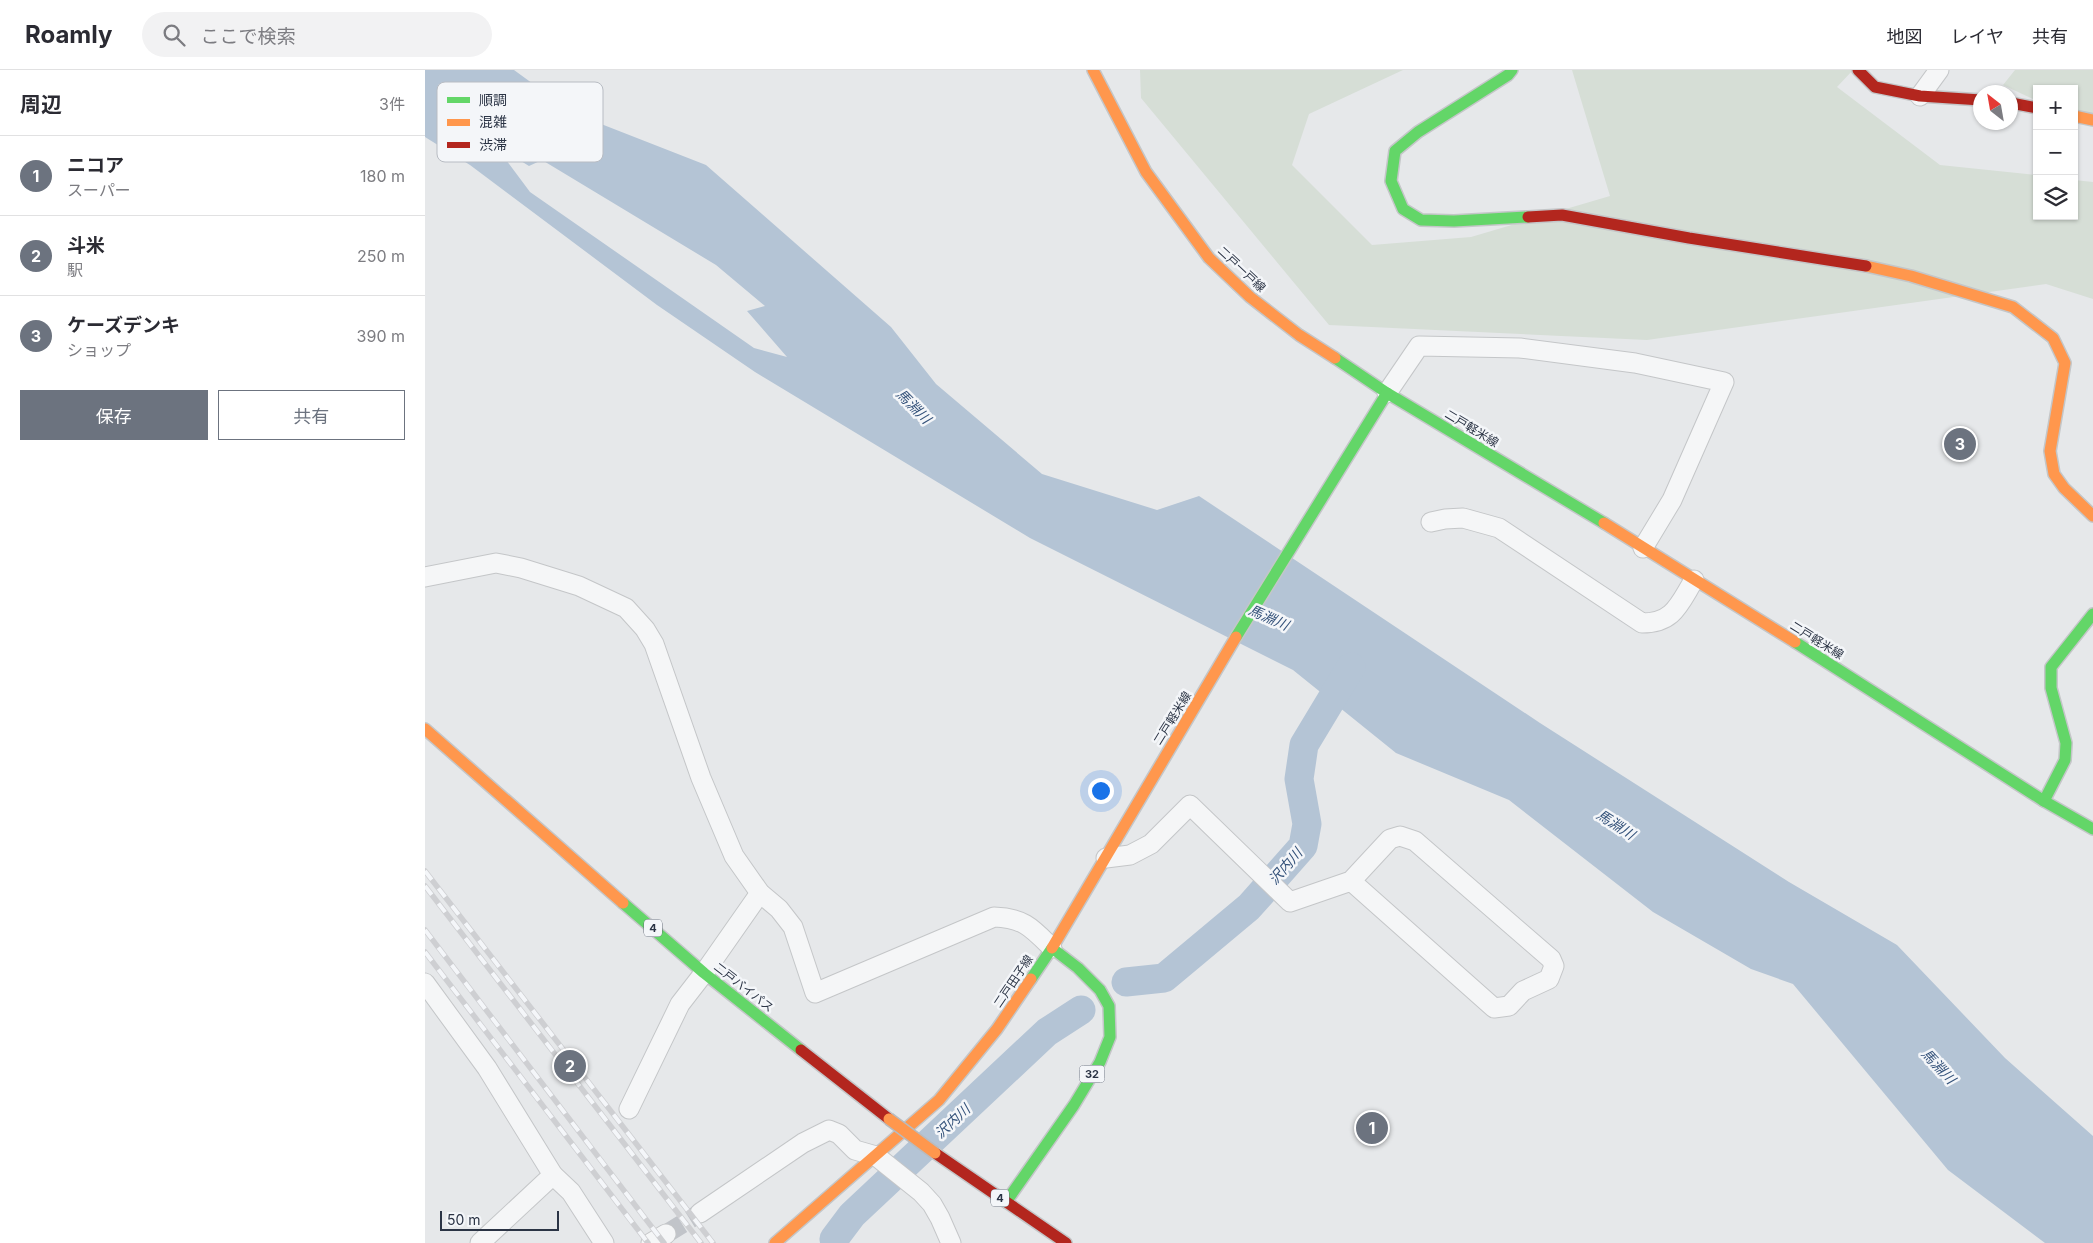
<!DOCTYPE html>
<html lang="ja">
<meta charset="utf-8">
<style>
body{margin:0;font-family:Inter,"Noto Sans JP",sans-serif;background:#f2f2f3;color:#2b2b33}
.controls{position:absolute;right:15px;top:15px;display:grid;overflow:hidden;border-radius:0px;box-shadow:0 1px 4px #0004}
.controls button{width:45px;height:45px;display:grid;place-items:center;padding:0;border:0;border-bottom:1px solid #e1e1e2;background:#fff;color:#2b2b33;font:25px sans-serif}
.compass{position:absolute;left:1548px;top:15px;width:45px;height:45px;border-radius:50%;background:#fff;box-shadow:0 1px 4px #0004;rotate:329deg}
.scale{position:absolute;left:15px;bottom:12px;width:119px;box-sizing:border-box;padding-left:5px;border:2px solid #2b3445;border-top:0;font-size:14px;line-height:18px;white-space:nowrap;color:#2b3445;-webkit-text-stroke:4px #f4f6f9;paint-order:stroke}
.you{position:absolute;left:675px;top:720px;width:18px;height:18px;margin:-12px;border:4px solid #fff;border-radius:50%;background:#1a73e8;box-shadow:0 0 0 8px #1a73e833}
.badge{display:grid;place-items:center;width:32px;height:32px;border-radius:50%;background:#6c737f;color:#fff;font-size:16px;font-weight:700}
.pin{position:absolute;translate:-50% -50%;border:2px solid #fff;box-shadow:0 1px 5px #0006}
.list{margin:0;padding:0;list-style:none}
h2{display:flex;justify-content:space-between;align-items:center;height:65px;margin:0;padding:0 20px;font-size:21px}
h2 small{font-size:16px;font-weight:400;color:#7c7c81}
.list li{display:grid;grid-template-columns:32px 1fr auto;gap:15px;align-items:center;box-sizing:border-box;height:80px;padding:0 20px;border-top:1px solid #e1e1e2}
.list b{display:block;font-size:19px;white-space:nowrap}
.list p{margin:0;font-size:16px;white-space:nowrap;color:#7c7c81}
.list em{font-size:16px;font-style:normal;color:#7c7c81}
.actions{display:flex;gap:10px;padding:15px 20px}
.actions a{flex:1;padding:11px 0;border:1px solid #6c737f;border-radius:0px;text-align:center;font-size:18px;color:#6c737f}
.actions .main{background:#6c737f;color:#fff}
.icon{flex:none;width:28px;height:28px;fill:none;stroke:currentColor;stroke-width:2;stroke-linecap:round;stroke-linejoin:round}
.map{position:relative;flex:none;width:1668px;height:1173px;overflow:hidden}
header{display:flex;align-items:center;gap:30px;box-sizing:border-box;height:70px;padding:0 25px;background:#fff;border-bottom:1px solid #e1e1e2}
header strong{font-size:24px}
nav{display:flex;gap:28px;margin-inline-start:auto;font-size:18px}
.search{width:350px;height:45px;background:#f2f2f3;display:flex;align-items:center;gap:12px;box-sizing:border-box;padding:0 18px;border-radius:28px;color:#7c7c81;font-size:19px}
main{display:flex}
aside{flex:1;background:#fff}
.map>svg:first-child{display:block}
</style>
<header>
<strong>Roamly</strong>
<div class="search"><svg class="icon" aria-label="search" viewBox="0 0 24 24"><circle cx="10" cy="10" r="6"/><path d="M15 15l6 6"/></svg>ここで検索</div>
<nav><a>地図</a><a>レイヤ</a><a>共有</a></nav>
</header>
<main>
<aside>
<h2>周辺<small>3件</small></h2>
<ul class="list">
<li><span class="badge">1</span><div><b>ニコア</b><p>スーパー</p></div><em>180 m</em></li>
<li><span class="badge">2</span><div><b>斗米</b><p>駅</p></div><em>250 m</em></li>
<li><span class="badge">3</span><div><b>ケーズデンキ</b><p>ショップ</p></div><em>390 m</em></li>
</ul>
<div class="actions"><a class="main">保存</a><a>共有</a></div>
</aside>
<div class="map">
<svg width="1668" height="1173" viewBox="0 0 1668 1173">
<rect width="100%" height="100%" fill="#e6e8ea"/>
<!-- green -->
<g fill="#d6ded6">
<path d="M715,0h263l-94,44 -17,51 80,80 99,-8 139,-41 -38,-126h281l-16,17 103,78 97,10v41h37v-36l19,2v117l-47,-15 -399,56 -318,-15 -188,-227z"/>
<path d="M1590,0h78v52l-19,-3v-30h-37v12l-34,-16z"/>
</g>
<!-- water -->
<path fill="#b4c4d5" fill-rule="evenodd" d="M0,0h89l59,43 133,52 185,162 45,57 106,90 115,36 42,-14 341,227 249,159 108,63 108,113 88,78v107h-48l-97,-73 -155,-186 -42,-15 -98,-57 -144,-112 -113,-47 -103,-83 -263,-132 -275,-166 -98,-67 -187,-140 -45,-28zM70,75l34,21 13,-6 174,105 49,41 -18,5 40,46 -33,-9 -224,-156z"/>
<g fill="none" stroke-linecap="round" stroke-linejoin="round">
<!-- river -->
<g stroke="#b4c4d5" stroke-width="29">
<path d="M701,912l38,-4 85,-71 54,-61 4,-22 -8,-45 5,-34 47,-78"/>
<path d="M410,1173l-1,-4 18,-24 195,-183 34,-22"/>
</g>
<!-- street-tunnel -->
<path stroke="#c1c4c9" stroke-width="19" stroke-dasharray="19 9" stroke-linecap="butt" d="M241,1164l34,-21"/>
<!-- street casing -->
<g stroke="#c4c6c8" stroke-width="21">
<g id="street">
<path d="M1495,26l19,-26"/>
<path d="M962,323l32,-47 101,2 115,15 89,19 -52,118 -29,48"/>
<path d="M1006,452l14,-3 18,-1 36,10 143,95c32,0 37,-19 52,-43"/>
<path d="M0,507l71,-14 25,5 58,18 47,22 19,21 9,15 47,134 33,78 26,37 19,16 14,18 22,66 179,-76c30,1 38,11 58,31"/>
<path d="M681,788l24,-3 21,-11 39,-39 100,97 61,-21 143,127 15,-2 14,-15 26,-12 5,-13 -3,-7 -136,-118 -15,-5 -10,3 -39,42"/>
<path d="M0,913l62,85 66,107 18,17 33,51"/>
<path d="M204,1039l51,-105 24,-31 56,-80"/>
<path d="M275,1143l103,-70 26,-13 10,4 16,16 21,6 45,36 11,12 8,14 11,25"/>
<path d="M55,1173l73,-68"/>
<path d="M226,1173l15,-9"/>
</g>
</g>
<!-- fast casing -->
<g stroke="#c4c6c8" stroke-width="14">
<g id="fast">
<path d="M1087,0l-4,5 -90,57 -23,19 -4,30 12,28 18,11 33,1 74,-4"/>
<path d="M910,288l52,35 217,130"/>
<path d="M811,567l151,-244"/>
<path d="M1370,572l249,159 49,28"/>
<path d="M1619,731l21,-41 1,-17 -15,-55v-21l42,-53"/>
<path d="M198,833l81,70 97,77"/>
<path d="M581,1132l68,-97 26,-43 10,-25 -1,-31 -9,-16 -22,-22 -26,-20 -21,31"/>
</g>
</g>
<!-- slow casing -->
<g stroke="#c4c6c8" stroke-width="14">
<g id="slow">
<path d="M668,0l53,102 63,86 41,39 49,38 36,23"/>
<path d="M1649,46l19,4"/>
<path d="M1441,196l45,10 102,31 40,31 12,25 -15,88 4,23 10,14 29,28"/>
<path d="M1179,453l191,119"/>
<path d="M0,659l198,174"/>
<path d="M627,878l184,-311"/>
<path d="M350,1173l164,-143 58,-71 34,-50"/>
</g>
</g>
<!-- jam casing -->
<g stroke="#c4c6c8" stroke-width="14">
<g id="jam">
<path d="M1433,0l17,17 45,9 61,4"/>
<path d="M1586,33l26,5"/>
<path d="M1103,147l34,-2 127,23 177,28"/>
<path d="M376,980l88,69"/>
<path d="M510,1083l131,90"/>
</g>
</g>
<!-- street -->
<use href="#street" stroke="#f5f6f7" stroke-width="19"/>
<!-- fast -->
<use href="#fast" stroke="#63d668" stroke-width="11"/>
<!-- slow -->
<use href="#slow" stroke="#ff974d" stroke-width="11"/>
<!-- jam -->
<use href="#jam" stroke="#b3261e" stroke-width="11"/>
<!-- rail casing -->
<g stroke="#cecfd2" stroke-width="5.5">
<g id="rail">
<path d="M0,801l288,372"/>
<path d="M0,816l276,357"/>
<path d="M0,860l239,313"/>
<path d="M0,882l223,291"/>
</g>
</g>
<!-- rail -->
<use href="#rail" stroke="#f4f6f9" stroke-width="4" stroke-dasharray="11" stroke-linecap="butt"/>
<!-- slow-bridge casing -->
<g stroke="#b8bbbf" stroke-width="14" stroke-linecap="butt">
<path id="slow-bridge" d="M464,1049l46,34"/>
</g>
<!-- slow-bridge -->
<use href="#slow-bridge" stroke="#ff974d" stroke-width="11"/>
</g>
<g text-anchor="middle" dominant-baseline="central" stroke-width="5" stroke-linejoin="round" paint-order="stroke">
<!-- shield labels -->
<g fill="#f4f6f9" stroke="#676e7b" stroke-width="1">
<rect x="219" y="849.5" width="18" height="17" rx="4"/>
<rect x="654.5" y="995.5" width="25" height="17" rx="4"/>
<rect x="566" y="1119.5" width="18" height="17" rx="4"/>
</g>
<g font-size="11" font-weight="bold" fill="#2b3445">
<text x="228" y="858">4</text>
<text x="667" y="1004">32</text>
<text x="575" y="1128">4</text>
</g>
<!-- street labels -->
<g font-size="12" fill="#2b3445" stroke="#f4f6f9">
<text transform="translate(817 199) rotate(43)">二戸一戸線</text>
<text transform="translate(1047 358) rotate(31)">二戸軽米線</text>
<text transform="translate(1392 570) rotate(32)">二戸軽米線</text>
<text transform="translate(747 648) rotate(-58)">二戸軽米線</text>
<text transform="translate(588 911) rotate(-56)">二戸田子線</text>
<text transform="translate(319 917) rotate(38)">二戸バイパス</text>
</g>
<!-- water labels -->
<g font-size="14" font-style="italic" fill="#34527a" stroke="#f4f6f9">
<text transform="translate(489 336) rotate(45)">馬淵川</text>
<text transform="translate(844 547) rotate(24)">馬淵川</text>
<text transform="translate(1191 754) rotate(33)">馬淵川</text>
<text transform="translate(860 796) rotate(-49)">沢内川</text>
<text transform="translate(1514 996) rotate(47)">馬淵川</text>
<text transform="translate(527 1051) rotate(-43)">沢内川</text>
</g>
</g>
<!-- legend -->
<rect x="12" y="12" width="166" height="80" rx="8" fill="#f4f6f9" stroke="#b8bcc3" stroke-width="1"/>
<rect x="22" y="27" width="23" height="6" fill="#63d668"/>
<rect x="22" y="49" width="23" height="7" fill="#ff974d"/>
<rect x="22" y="72" width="23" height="6" fill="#b3261e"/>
<g font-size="14" fill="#2b3445">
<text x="54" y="35">順調</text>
<text x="54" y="57">混雑</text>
<text x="54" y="80">渋滞</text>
</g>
</svg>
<div class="controls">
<button>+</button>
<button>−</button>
<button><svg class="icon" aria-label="layers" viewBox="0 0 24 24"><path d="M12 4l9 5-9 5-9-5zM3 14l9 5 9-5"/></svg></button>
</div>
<svg class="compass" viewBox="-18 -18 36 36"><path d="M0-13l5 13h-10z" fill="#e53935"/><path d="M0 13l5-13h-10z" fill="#7c7c81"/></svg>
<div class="scale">50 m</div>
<div class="you"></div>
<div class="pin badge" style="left:947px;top:1058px">1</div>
<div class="pin badge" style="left:145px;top:996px">2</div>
<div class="pin badge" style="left:1535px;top:374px">3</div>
</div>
</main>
